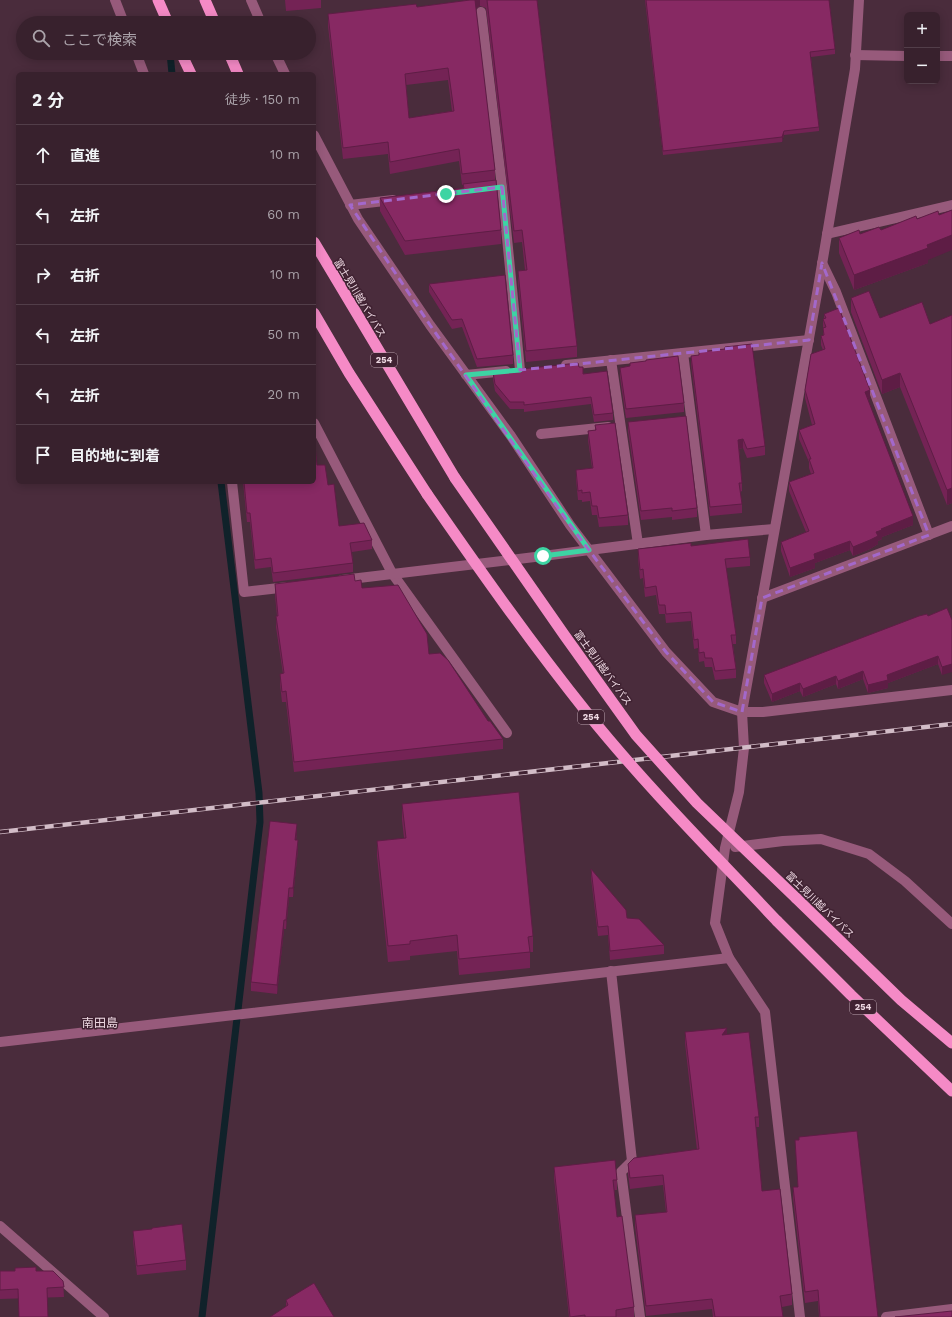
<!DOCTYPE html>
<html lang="ja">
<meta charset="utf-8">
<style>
body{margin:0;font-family:"Work Sans","Noto Sans JP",sans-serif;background:#3f2935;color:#f1f3f6}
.controls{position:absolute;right:12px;top:12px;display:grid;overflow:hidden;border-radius:6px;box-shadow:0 2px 10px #0003}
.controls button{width:36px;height:36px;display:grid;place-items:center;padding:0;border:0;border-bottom:1px solid #523e49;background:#38212d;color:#f1f3f6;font:20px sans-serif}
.stop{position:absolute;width:12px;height:12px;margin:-9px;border:3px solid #3dd4a3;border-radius:50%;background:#fff}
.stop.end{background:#3dd4a3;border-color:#fff;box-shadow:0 1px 4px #0008}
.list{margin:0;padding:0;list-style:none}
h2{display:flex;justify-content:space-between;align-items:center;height:52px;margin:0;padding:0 16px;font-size:17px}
h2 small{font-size:13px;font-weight:400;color:#aba3aa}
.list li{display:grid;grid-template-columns:26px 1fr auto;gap:12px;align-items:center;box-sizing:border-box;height:60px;padding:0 16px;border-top:1px solid #523e49}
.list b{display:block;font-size:15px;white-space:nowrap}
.list em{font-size:13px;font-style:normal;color:#aba3aa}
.icon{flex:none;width:22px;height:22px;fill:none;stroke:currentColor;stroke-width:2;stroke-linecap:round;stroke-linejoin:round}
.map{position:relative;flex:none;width:952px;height:1317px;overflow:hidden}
.search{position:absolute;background:#38212d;box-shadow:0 2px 10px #0003;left:16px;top:16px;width:300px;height:44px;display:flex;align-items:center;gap:10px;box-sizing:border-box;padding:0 14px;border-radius:22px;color:#aba3aa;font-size:15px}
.panel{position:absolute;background:#38212d;box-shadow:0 2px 10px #0003;left:16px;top:72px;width:300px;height:412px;border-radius:6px}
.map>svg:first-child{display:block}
</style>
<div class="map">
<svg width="952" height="1317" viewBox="0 0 952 1317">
<rect width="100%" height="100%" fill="#4a2c3c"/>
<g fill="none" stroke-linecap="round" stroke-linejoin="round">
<!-- stream -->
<g stroke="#10222a" stroke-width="7">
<path d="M170,53l2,21"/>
<path d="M202,1317l58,-495 -1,-29 -38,-311"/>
</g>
<!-- minor -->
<g stroke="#975a7b" stroke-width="10">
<path d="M115,0l9,23"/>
<path d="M251,0l10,23"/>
<path d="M481,12l21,175 18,183"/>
<path d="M136,53l8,21"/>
<path d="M275,53l10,21"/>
<path d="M855,55l52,1"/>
<path d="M937,56h15"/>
<path d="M314,135l44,84 72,106 81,111 59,89 96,127 47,50 29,10h21l189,-22"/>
<path d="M350,205l43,-5"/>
<path d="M827,234l125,-29"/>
<path d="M822,263l14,29 93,243"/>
<path d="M683,353l23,182"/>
<path d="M611,360l27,184"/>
<path d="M566,365l243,-25"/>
<path d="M466,375l40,-4"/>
<path d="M314,423l78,150 115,160"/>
<path d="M541,434l67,-7"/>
<path d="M232,482l12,110 44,-5"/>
<path d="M342,580l201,-24 163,-21 68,-6"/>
<path d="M762,598l190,-72"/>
<path d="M735,847l48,-6 38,-2 48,15 36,27 47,43"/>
<path d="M611,971l21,190 -11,11 19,145"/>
<path d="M0,1042l729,-84"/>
<path d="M0,1226l104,91"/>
<path d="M800,1317l-35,-305 -36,-54 -14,-35 10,-75 14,-56 5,-44 -2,-36 76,-424 37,-219 4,-69"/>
<path d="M886,1317l66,-8"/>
</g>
<!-- trunk -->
<g stroke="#f58ac6" stroke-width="11">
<path d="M158,0l10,23"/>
<path d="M205,0l10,23"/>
<path d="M181,53l10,21"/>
<path d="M229,53l9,21"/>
<path d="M314,242l141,236"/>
<path d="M314,313l35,60 78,121"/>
<path d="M796,898l105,102 51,43"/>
<path d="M777,921l74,74 101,96"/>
</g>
<!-- rail casing -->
<g stroke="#d2bcc7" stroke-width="4.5">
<path id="rail" d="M0,832l952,-108"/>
</g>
<!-- rail -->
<use href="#rail" stroke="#402232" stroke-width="3" stroke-dasharray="9" stroke-linecap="butt"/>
<!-- trunk-bridge -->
<g stroke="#f58ac6" stroke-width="11">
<path d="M455,478l110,158 71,99 61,68 99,95"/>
<path d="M427,494c52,75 104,149 161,220 58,72 125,139 189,207"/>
</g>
</g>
<!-- wall -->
<g fill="#742355" fill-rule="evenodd">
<path d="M285,0h36v8l-35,3z"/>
<path d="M470,0h67l40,346v11l-51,5 -8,-80v-11l7,-1 -3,-28 -8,1 -28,-235 -6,-2 -5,3 20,161v11l6,49v14l-96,11 -25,-44v-13l83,-10v-3h-1l-3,-24 -69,13 -2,-20 -45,5 -15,-133v-12l89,-7zM448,80l4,31 -43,7 -3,-33z"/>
<path d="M645,0h184l6,49v5l-24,3 8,70v4l-35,4 -2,7 -119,13z"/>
<path d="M881,230l47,30v3l-74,27 -15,-37v-15z"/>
<path d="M429,284l84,71v9l-36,3 -15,-40 -10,2 -23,-37z"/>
<path d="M851,298l29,20 50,6 22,-9v188l-5,2 -47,-118 -18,7 -31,-82z"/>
<path d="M824,314l46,85 -2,1 45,125 -31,12v2l-4,2v3l-8,5 -17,7 -3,-6 -35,13v5l-25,9 -9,-26v-9l25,-10 -17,-41v-9l22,-8 -2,-6v-6l-10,-23v-9l13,-5 -7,-27v-8l18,-40 -2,-5v-9h2v-17h1z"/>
<path d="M691,356l74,90v9l-18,3 -4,-10 -4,1 3,34v8l-2,1 2,12v9l-32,3 -19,-152z"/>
<path d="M630,363l54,40v9l-58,6 -6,-41v-9l10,-2z"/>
<path d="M579,367l34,46v7l-19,2 -3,-18 -67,8v-3h-14l-15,-18 -2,-12v-7z"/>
<path d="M628,422l69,86v9l-25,3v-3l-31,3 -13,-89z"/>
<path d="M595,425l33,90v10l-29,2 -2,-12h-5l-2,-14 -8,1v-2h-4l-2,-21v-9l16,-2 -4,-28v-9l7,-1z"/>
<path d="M317,465l11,20 11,41 33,14v9l-20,3 1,11v9l-80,10 -2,-15 -16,2 -5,-47h-3l-4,-40h71z"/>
<path d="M691,546l59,11v9l-24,2 10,67v9h-3l3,25v9l-21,2 -3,-13h-7l-1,-6 -5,1 -1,-14 -4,1 -3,-28 -25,2 -1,-9h-6l-3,-19 -11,2 -2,-19 -3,1 -2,-21v-9z"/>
<path d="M355,581l74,73 74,85v10l-209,23 -8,-70h-4l-2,-17v-11h3l-7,-47 1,-11 -2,-21v-11z"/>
<path d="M947,608l-5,67 -4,-11 -50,19v5l-20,5 -5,-14 -25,10 -2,-5 -33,13 -3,-6 -28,11 -8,-19v-8l164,-59z"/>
<path d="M402,804l131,132v16h-3v16l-71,7 -2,-24 -47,5v4l-22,2 -11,-106v-15l27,-3 -2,-18z"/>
<path d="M297,833l-1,7 2,9 -5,48h-4l-3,32h-2l-7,65 -26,-3v-9z"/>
<path d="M591,869l36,49 37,27v9l-54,6 -2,-25 -10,1 -7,-58z"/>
<path d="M685,1032l42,2 32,83v10h-3l6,64 30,103v11l-10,2 1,10h-70l-1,-8 -66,7 -11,-90v-11l31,-3 -3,-27 -33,4 -2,-15v-10l69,-14 -12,-107z"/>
<path d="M795,1140l83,177h-59l-1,-16 -13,2 -12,-105v-11h5z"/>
<path d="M554,1167l63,13v10h-3l3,27 17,90v10h-65l-15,-139z"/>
<path d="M133,1231l53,29v10l-49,5 -4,-34z"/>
<path d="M0,1271h36l27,10 1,16 -64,2z"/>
<path d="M286,1300l48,17 -48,-10z"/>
</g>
<!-- shaded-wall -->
<g fill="#5e1d45">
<path d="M475,0h5v6l-5,3z"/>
<path d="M784,131v4l-2,7v-5z"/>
<path d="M952,235v15l-24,10v3l-74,27v-15z"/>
<path d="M900,373v14l-18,7v-14z"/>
<path d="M870,390v9l-5,2v-9z"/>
<path d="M743,439v9l-5,1v-9z"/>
<path d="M952,488v15l-5,2v-15z"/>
<path d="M913,516v9l-31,12v2l-4,2v3l-8,5 -17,7v-9l23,-15 5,-3z"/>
<path d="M850,541v9l-35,13v5l-25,9v-9l24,-14z"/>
<path d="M938,656v8l-50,19v5l-20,5v-8l19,-10z"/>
<path d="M952,664v8l-10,3v-8z"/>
<path d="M863,671v8l-25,10v-8z"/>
<path d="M836,676v8l-33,13v-8z"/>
<path d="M800,683v8l-28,11v-8z"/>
<path d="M297,824v9l-2,16v-9z"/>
<path d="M298,840v9l-5,48v-9z"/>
<path d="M289,888v9l-3,32v-9z"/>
<path d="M284,920v9l-7,65v-9z"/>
<path d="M727,1028v10l-5,-3z"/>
</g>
<!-- building -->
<g fill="#872963" stroke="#5e1d45" fill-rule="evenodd">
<path d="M470,0h5l20,170 -33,4 -3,-25 -69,13 -2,-20 -45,6 -15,-134 88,-10 1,3zM448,68l6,43 -45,7 -4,-44z"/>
<path d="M487,0h50l40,346 -51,5 -8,-80 9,-1 -5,-40 -8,1z"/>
<path d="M646,0h183l6,49 -25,3 9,75 -35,4 -2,6 -119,14z"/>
<path d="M496,180l5,50 -96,11 -25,-43 84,-10 -1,-4z"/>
<path d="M952,210v25l-25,10 1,3 -74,27 -15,-37 20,-8 1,4 19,-7 2,3 35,-14 1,3 21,-8 1,4z"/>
<path d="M505,275l8,80 -36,4 -15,-40 -10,1 -23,-36z"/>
<path d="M869,291l11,27 42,-16 8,22 22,-9v173l-5,2 -47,-117 -18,7 -31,-82z"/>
<path d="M839,308l31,82 -5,2 48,124 -32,13 1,1 -6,2 2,4 -8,4 -17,7 -3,-6 -36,13 1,5 -25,9 -9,-26 28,-11 -20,-49 25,-9 -5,-14h2l-12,-29 16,-6 -10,-34 6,-36 14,-5 -4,-13 3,-1 -1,-7 3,-1 -3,-8 3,-1 -2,-4z"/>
<path d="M752,344l13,102 -18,3 -4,-10 -5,1 4,43h-3l3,21 -32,3 -19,-151 8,-1v-3l26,-3v-2z"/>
<path d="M678,356l6,47 -58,6 -6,-41 10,-2v-3l16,-2v-1z"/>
<path d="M578,363l1,4h4v7l24,-3 6,42 -19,2 -3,-18 -67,8v-3h-14l-15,-18 -2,-12z"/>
<path d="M686,416l11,92 -25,3v-3l-31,3 -13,-89z"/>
<path d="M615,423l13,92 -29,3 -2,-12h-5l-2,-14 -8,1v-3l-4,1 -2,-21 17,-2 -5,-37 8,-1 -1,-5z"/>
<path d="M314,446h1l2,19h8l3,20 6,-1 5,42 25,-3 8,17 -22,3 3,20 -80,10 -2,-15 -16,2 -5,-47h-3l-3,-31h70z"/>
<path d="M748,539l2,18 -25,2 11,76h-5l5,34 -21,2 -3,-13h-7l-1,-6 -5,1 -1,-14 -4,1 -3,-28 -25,2 -1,-9h-6l-3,-19 -11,2 -2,-19 -3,1 -2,-21 53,-6v3z"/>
<path d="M354,574l1,7 6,-1 1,8 36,-3 29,49 2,20 11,-1 8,7 40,61h2l13,18 -209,23 -8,-71 -4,1 -2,-18 4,-1 -8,-57h2l-3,-32z"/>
<path d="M947,608l5,12v44l-10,3 -4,-11 -51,19 1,5 -20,5 -5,-14 -25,10 -2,-5 -33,13 -3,-6 -28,11 -8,-19 155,-59 8,-2 1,2z"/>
<path d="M519,792l14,144 -5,1 2,15 -71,7 -2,-24 -47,6v3l-22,2 -11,-105 29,-3 -4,-34z"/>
<path d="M270,821l27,3 -2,16h3l-5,48h-4l-3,32h-2l-7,65 -26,-3z"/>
<path d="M591,869l35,41 1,8 12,1 25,26 -54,6 -2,-25 -10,1z"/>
<path d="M727,1028l-5,7 27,-3 10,85h-4l7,74 18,-2 12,105 -12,2 3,21h-68l-3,-18 -66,7 -11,-91 32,-3 -4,-37 -33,3 -2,-14 6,-6 65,-9 -14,-117z"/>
<path d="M857,1131l21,186h-58l-2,-27 -13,2 -12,-105h5l-3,-47h4v-3z"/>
<path d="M615,1160l2,20h-4l4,37 5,-1 12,91 -18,3v7h-31v-2l-15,2 -16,-150z"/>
<path d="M182,1224l4,36 -49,6 -4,-35 19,-2v-1z"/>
<path d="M36,1267v4h17l10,10 1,6 -17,1 1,29h-29l-1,-28 -18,1v-19h15v-3z"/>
<path d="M314,1283l20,34h-64l18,-12 -2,-5z"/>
<path d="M952,1311v6h-57z"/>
</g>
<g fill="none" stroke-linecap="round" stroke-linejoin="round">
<!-- route -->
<path stroke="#3dd4a3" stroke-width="5" d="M446,194l56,-7 18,183 -54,5 123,175 -46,6"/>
</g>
<!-- marked area -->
<path fill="none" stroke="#a368cb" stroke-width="3" stroke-dasharray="8 5" stroke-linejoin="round" d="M502,187l18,183 289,-30 13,-77 107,272 -167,63 -20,114 -29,-10 -47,-50 -96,-127 -140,-200 -80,-120z"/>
<g text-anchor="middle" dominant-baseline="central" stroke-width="3" stroke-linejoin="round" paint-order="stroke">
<!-- shield labels -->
<g fill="#402232" stroke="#b9a1ad" stroke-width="1">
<rect x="371" y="353" width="26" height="14" rx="3"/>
<rect x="578" y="710" width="26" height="14" rx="3"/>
<rect x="850" y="1000" width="26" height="14" rx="3"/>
</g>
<g font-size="9" font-weight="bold" fill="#edd8e2">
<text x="384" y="360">254</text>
<text x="591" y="717">254</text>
<text x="863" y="1007">254</text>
</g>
<!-- street labels -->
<g font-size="10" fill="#edd8e2" stroke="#402232">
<text transform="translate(360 298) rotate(59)">富士見川越バイパス</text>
<text transform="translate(603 668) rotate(54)">富士見川越バイパス</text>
<text transform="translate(820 905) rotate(44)">富士見川越バイパス</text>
</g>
<!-- quarter labels -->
<g font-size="12" fill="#edd8e2" stroke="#402232">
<text x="100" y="1023">南田島</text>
</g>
</g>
</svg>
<div class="controls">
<button>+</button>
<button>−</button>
</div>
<div class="stop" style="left:543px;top:556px"></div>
<div class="stop end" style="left:446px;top:194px"></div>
<div class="search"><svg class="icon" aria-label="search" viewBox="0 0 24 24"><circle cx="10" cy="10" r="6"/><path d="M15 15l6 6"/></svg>ここで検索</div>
<section class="panel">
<h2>2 分<small>徒歩 · 150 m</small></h2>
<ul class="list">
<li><svg class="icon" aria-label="ahead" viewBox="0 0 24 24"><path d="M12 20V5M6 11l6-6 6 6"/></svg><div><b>直進</b></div><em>10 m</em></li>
<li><svg class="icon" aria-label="left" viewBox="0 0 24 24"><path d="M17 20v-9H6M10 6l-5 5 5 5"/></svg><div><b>左折</b></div><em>60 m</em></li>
<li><svg class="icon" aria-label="right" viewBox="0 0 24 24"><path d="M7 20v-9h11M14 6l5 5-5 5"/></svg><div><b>右折</b></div><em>10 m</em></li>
<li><svg class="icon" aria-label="left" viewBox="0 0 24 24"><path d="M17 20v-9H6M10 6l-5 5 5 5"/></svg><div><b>左折</b></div><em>50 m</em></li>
<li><svg class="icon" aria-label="left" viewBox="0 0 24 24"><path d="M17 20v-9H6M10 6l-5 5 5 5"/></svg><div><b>左折</b></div><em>20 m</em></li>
<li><svg class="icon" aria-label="arrive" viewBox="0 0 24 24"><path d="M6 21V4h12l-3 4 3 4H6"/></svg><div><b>目的地に到着</b></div></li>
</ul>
</section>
</div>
